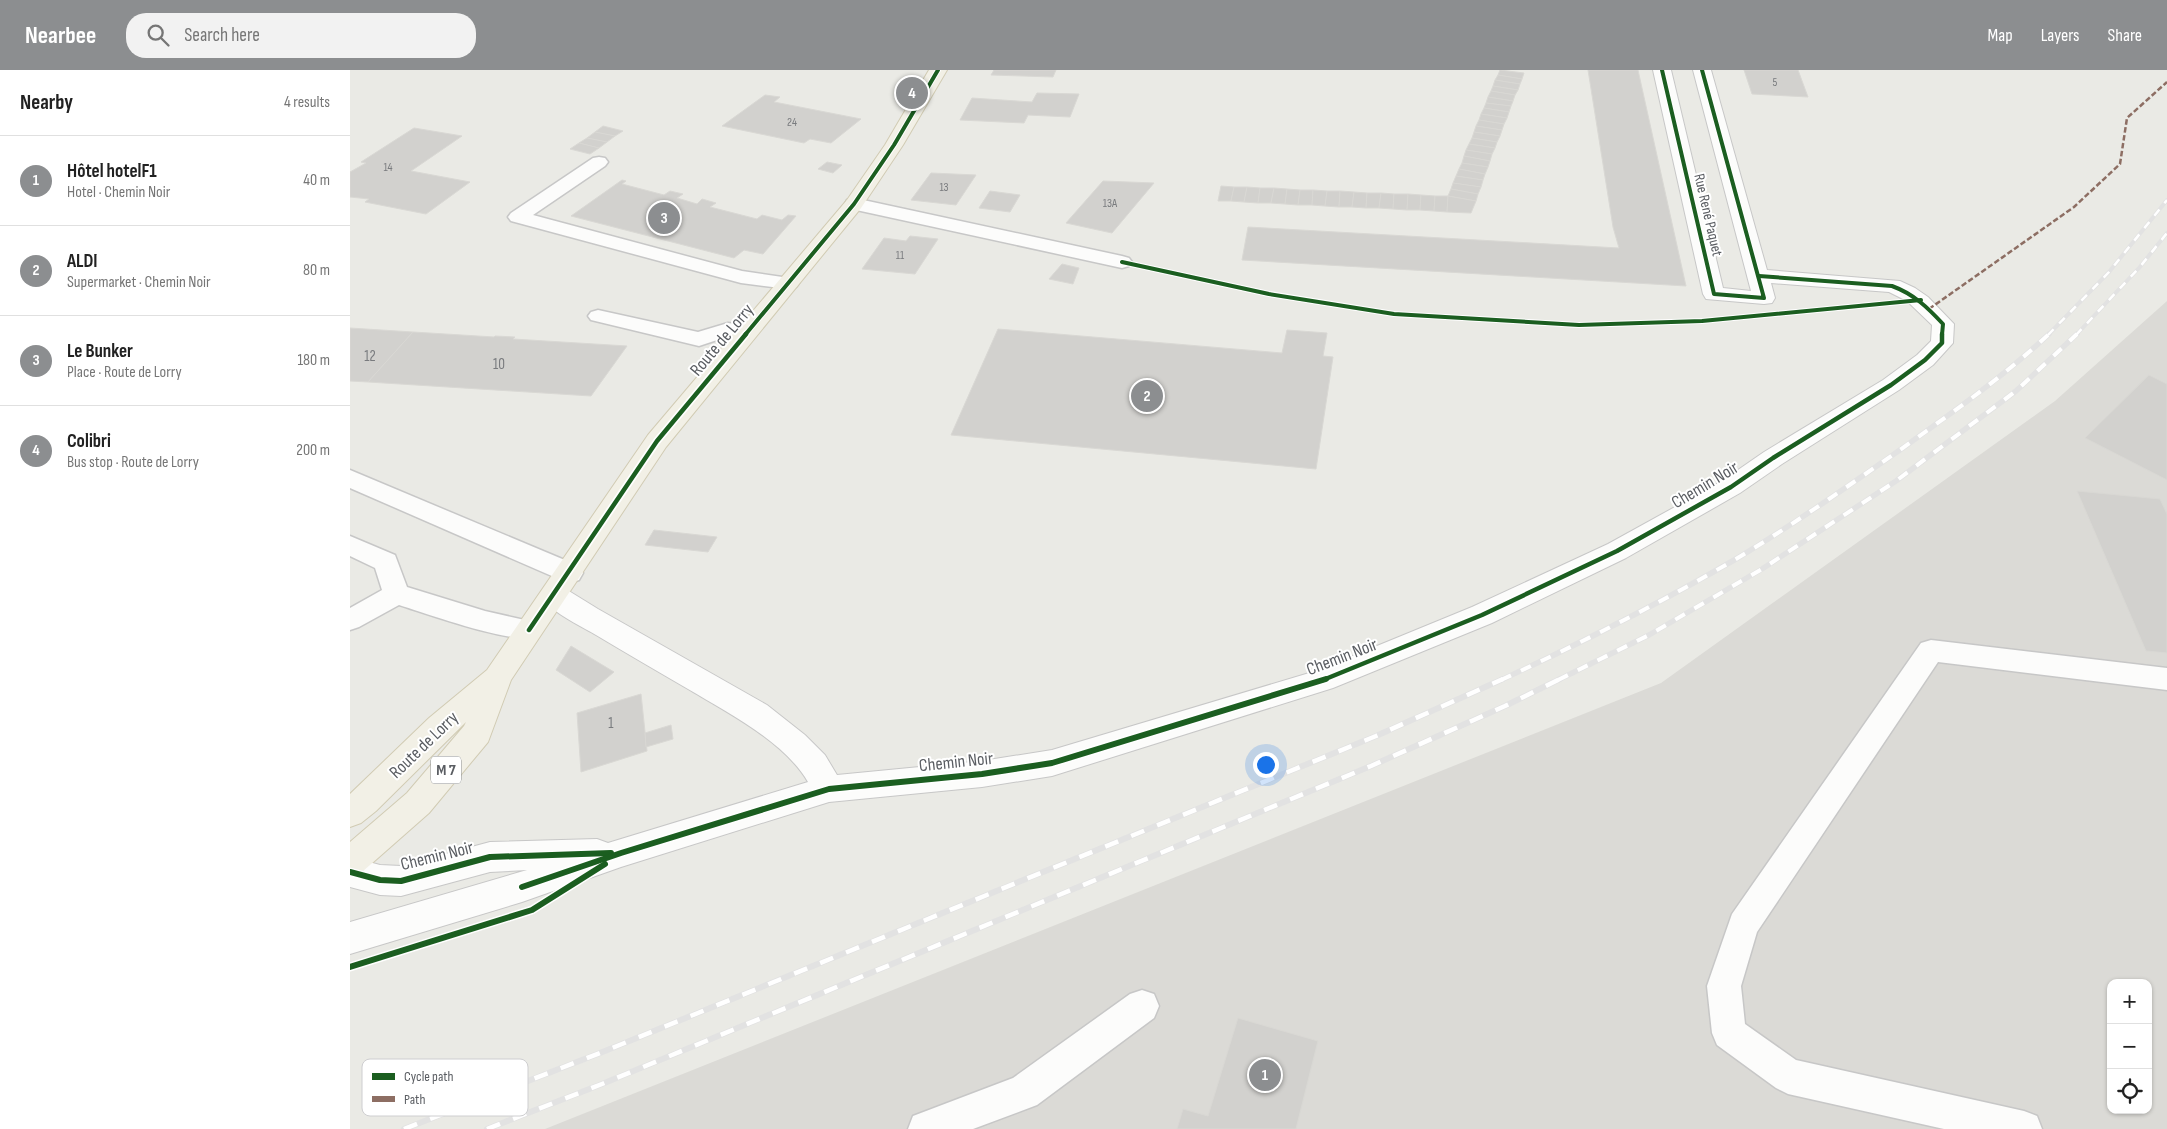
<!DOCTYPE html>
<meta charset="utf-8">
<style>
body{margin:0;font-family:"Sofia Sans Condensed",sans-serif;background:#f2f2f2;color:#222}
.controls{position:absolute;right:15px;bottom:15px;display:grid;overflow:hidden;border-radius:10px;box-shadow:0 1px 4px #0004}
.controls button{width:45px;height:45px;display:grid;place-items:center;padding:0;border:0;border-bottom:1px solid #e0e0e0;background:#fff;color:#222;font:25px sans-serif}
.you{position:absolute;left:915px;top:694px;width:18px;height:18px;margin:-12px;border:4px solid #fff;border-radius:50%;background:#1a73e8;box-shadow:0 0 0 8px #1a73e833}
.badge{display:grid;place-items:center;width:32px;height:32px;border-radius:50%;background:#8c8e90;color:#fff;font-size:16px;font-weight:700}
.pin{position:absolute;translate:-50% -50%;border:2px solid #fff;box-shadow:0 1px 5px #0006}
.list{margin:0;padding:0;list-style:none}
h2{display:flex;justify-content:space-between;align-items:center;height:65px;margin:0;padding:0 20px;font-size:21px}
h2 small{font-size:16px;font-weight:400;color:#767676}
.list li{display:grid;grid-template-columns:32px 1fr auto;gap:15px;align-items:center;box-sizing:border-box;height:90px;padding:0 20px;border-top:1px solid #e0e0e0}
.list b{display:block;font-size:19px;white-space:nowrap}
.list p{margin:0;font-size:16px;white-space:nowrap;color:#767676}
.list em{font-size:16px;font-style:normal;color:#767676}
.icon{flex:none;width:28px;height:28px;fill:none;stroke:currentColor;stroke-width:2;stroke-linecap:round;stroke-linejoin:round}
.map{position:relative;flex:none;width:1817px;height:1059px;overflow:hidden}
header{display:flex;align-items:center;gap:30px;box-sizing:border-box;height:70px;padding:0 25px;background:#8c8e90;color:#fff}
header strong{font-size:24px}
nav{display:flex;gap:28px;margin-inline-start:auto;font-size:18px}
.search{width:350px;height:45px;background:#f2f2f2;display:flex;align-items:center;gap:12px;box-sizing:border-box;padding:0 18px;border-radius:20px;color:#767676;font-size:19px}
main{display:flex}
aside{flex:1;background:#fff}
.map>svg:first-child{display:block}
</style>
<header>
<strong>Nearbee</strong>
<div class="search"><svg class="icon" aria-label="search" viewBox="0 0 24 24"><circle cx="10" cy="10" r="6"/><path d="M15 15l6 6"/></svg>Search here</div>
<nav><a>Map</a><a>Layers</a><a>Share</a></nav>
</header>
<main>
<aside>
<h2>Nearby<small>4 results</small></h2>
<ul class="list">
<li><span class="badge">1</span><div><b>Hôtel hotelF1</b><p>Hotel · Chemin Noir</p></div><em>40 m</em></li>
<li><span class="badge">2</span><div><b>ALDI</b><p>Supermarket · Chemin Noir</p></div><em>80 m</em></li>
<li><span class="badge">3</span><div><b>Le Bunker</b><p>Place · Route de Lorry</p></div><em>180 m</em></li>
<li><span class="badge">4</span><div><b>Colibri</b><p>Bus stop · Route de Lorry</p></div><em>200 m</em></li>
</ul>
</aside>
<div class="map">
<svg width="1817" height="1059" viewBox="0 0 1817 1059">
<rect width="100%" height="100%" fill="#eaeae5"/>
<!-- industrial -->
<path fill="#dbdad6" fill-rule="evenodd" d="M1817,231v828h-1622l1116,-446 394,-282zM1761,913h37v127h-37z"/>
<!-- building -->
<g fill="#d2d1ce" stroke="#d9d8d4">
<path d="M644,0h62l-3,7 -62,-2z"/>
<path d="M1150,0l24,3 -2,6 -24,-4z"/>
<path d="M1238,0h50l48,216 -444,-26 6,-33 371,21 -6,-21z"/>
<path d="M1394,0h54l10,27 -56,-3z"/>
<path d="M1148,5l24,4 -2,5 -25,-4z"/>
<path d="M1145,10l25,4 -2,6 -25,-4z"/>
<path d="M1143,16l25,4 -3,5 -24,-4z"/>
<path d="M1141,21l24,4 -2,6 -25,-4z"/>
<path d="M687,23l42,1 -9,23 -42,-2 -4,8 -64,-3 12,-22 60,4z"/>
<path d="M415,25l15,2 -6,5 87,17 -30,24 -21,-4 -6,4 -82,-17z"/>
<path d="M1138,27l25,4 -2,5 -25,-3z"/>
<path d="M1136,33l25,3 -2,6 -25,-4z"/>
<path d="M1134,38l25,4 -2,6 -26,-4z"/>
<path d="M1131,44l26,4 -3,6 -25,-4z"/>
<path d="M1129,50l25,4 -2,6 -26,-4z"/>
<path d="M253,56l20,5 -8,5 -20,-4z"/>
<path d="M1126,56l26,4 -2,6 -26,-4z"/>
<path d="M64,58l48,8 -51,35 59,11 -44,32 -61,-12 4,-3 -19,-2v-25l16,-9 -5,-1z"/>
<path d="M245,62l20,4 -8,6 -20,-4z"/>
<path d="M1124,62l26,4 -3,6 -25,-4z"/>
<path d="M237,68l20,4 -8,6 -20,-5z"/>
<path d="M1122,68l25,4 -2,6 -26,-4z"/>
<path d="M229,73l20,5 -9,6 -20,-5z"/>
<path d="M1119,74l26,4 -3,6 -26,-4z"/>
<path d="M1116,80l26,4 -2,7 -26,-5z"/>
<path d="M1114,86l26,5 -2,6 -26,-4z"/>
<path d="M477,92l15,3 -9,8 -15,-4z"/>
<path d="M1112,93l26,4 -3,7 -26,-5z"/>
<path d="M1109,99l26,5 -2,6 -27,-4z"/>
<path d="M581,103l45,2 -20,30 -45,-5z"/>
<path d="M1106,106l27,4 -2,7 -28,-4z"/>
<path d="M272,110l4,1 -4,3 42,11 6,-4 13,3 -6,4 20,6 5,-5 14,4 -6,4 47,12 5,-4 20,5 6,-5 8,1 -33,38 -19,-4 -10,8 -163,-42z"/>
<path d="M753,111l51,2 -42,50 -46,-10z"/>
<path d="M1103,113l28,4 -3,7 -27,-5z"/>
<path d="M871,116l13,1 -3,14h-13z"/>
<path d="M884,117h13l-3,15 -13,-1z"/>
<path d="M897,117l13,1 -2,15 -14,-1z"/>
<path d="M910,118h14l-3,15h-13z"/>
<path d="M924,118l13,1 -2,15 -14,-1z"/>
<path d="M937,119l13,1 -2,15 -13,-1z"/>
<path d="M1101,119l27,5 -2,7 -28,-5z"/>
<path d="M950,120h13l-1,15h-14z"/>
<path d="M963,120l14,1 -2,15 -13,-1z"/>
<path d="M640,121l30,4 -10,17 -31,-4z"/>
<path d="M977,121h13l-1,16 -14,-1z"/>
<path d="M990,121l14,1 -2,15h-13z"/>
<path d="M1004,122l13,1 -1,15 -14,-1z"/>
<path d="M1017,123h14l-2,15h-13z"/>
<path d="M1031,123l13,1 -1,15 -14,-1z"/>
<path d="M1044,124h14l-1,16 -14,-1z"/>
<path d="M1058,124l13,1 -1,15h-13z"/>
<path d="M1071,125l14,1 -1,15 -14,-1z"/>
<path d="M1085,126h13l-1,16 -13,-1z"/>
<path d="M1098,126l28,5 -5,12 -24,-1z"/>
<path d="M560,166l28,3 -23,35 -53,-5 22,-31 22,3z"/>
<path d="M712,194l17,4 -6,16 -24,-5z"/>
<path d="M0,258l63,4 -45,50 -18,-1z"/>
<path d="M648,259l284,24 5,-23 40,3 -4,23 10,1 -17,112 -365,-34z"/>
<path d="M63,262l81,5 1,-1 20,1 -2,2 114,7 -36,50 -223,-14z"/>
<path d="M1799,305l18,9v96l-82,-42z"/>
<path d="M1727,421l83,8 7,15v139l-21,-2z"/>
<path d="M304,460l63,7 -9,15 -63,-7z"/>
<path d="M221,576l43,26 -24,20 -34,-22z"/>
<path d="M291,624l6,57 -66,21 -4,-59z"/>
<path d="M321,655l2,14 -27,8 -1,-14z"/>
<path d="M888,948l80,23 -22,88h-119l6,-20 25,7z"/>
</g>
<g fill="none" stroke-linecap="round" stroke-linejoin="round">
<!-- service casing -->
<g stroke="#c7c7c7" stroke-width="3">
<g id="service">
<path d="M249,87l6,1 3,4 -3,4 -72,49 209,56 54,8 3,4 -3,4 -7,2 -48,-6 -230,-62 -3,-4 3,-4 82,-55z"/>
<path d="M504,128l268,58 7,2 3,4 -3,4 -7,2 -275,-60 -2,-4 2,-4z"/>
<path d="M248,240l100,22 30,-9 7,1 4,5 -4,5 -36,12 -108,-26 -3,-4 3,-4z"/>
<path d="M0,400l229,96 4,7 -4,7 -9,3 -9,-3 -211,-92z"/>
<path d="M0,466l45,19 12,32 78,24 53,12 4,7 -4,7c-25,8 -110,-23 -139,-32l-40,22 -9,3v-22l32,-18 -7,-22 -25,-12z"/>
<path d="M1581,570l236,28v22l-229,-28 -181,270 -16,54 4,38 51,36 228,51 13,5 5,13h-98l-156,-35 -12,-6 -59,-43 -5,-12 -5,-47 25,-72 189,-271z"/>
<path d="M792,920l12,4 5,12 -5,12 -117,87 -64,24h-65l5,-13 100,-38 117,-84z"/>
</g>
</g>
<!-- minor casing -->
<g stroke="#c7c7c7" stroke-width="2">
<path id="minor" d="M1303,0h18l52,218 28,3 -58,-221h18l56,200 133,11 15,7 13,9 26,27 -1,19 -20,22 -34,25 -117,74 -42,29 -114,65 -134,65 -159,65 -281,88 -70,11 -153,15 -208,65 -99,35 -172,52v-32l177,-52 -37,2 -89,24 -21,-1 -30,-8v-30l30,8 21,1 89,-24 107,-3 11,4 200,-61c-23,-40 -81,-70 -120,-93 -31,-18 -62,-36 -92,-54 -17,-10 -47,-24 -56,-40l4,-7 10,-3 10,3 34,21 169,96 38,30 20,20 12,20 145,-14 70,-11 264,-79 156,-64 136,-63 114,-63 42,-29 119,-72 34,-25 14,-14 1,-16 -25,-24 -18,-9 -118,-9 4,15 -3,5 -8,1 -58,-5 -3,-5z"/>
</g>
<!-- primary casing -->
<g stroke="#d1cbb3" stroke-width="2">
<path id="primary" d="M579,0h18l-44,75 -42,63 -195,239 -155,233 -23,62 -59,71 -67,59 -12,5v-35l57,-49 57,-67 2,-4 -90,89 -15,12 -11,4v-33l79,-76 58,-48 161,-235 199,-235 38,-55z"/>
</g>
<!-- service -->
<use href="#service" fill="#fcfcfb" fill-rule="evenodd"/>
<!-- minor -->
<use href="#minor" fill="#fcfcfb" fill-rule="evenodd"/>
<!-- primary -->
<use href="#primary" fill="#f2f0e6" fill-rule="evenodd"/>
<!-- rail-far2 casing -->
<g stroke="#e2e2e2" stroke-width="4">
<g id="rail-far2">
<path d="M1698,265l61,-63 58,-72"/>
<path d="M1726,265l63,-67 28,-35"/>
</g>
</g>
<!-- rail-far1 casing -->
<g stroke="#e2e2e2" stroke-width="5.5">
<g id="rail-far1">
<path d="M1151,610c80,-37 159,-77 235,-121 55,-33 108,-70 161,-107 52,-37 105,-74 152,-118"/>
<path d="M1208,610l91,-45 113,-66 134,-88 120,-90 61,-57"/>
</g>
</g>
<!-- rail casing -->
<g stroke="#e2e2e2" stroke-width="6">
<g id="rail">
<path d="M54,1059l196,-76 776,-317 127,-57"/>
<path d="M137,1059l115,-45 769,-318 134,-60 55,-27"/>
</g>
</g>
<!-- rail-far2 -->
<use href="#rail-far2" stroke="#fff" stroke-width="2.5" stroke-dasharray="8" stroke-linecap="butt"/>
<!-- rail-far1 -->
<use href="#rail-far1" stroke="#fff" stroke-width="4" stroke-dasharray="11" stroke-linecap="butt"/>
<!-- rail -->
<use href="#rail" stroke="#fff" stroke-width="4.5" stroke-dasharray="14" stroke-linecap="butt"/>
<!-- quiet -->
<path stroke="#8d6e63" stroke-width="2.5" stroke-dasharray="5.5 2.5" stroke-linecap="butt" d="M1579,239l145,-102 46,-43 7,-46 40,-36"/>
<!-- cycleway-far2 casing -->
<g stroke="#fff" stroke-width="6">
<g id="cycleway-far2">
<path d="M1312,0l52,224 50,4 -62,-228"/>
<path d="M772,192l147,32 125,20 185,11 123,-4 219,-21"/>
<path d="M1409,206l133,10c22,8 36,22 51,38l-1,11"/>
<path d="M395,265l109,-131 40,-59 44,-75"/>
</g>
</g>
<!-- cycleway-far1 casing -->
<g stroke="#fff" stroke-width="8">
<g id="cycleway-far1">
<path d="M179,560l128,-189 89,-107"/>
<path d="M973,610l159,-65 135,-64 114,-64 42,-29 118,-73 34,-25 17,-17v-9"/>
</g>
</g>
<!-- cycleway casing -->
<g stroke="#fff" stroke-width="9">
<g id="cycleway">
<path d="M0,802l30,8 21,1 89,-24 121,-4"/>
<path d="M172,817l99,-34 208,-64 153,-15 70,-11 274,-84"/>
<path d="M0,897l182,-57 73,-46"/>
</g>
</g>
<!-- cycleway-far2 -->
<use href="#cycleway-far2" stroke="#1b5e20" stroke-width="4"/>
<!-- cycleway-far1 -->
<use href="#cycleway-far1" stroke="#1b5e20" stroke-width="4.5"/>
<!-- cycleway -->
<use href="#cycleway" stroke="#1b5e20" stroke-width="6"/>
</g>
<g text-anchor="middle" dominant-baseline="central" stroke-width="4" stroke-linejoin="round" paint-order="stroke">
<!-- far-number labels -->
<g font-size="12" fill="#797b7e">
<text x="1425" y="12">5</text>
<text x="442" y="52">24</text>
<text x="38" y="97">14</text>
<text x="594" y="117">13</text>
<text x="760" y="133">13A</text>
<text x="550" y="185">11</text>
</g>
<!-- far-street labels -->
<g font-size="15" fill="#5a5d62" stroke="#fff">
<text transform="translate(1358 145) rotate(77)">Rue René Paquet</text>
</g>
<!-- number labels -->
<g font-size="15" fill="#797b7e">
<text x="20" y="286">12</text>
<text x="149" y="294">10</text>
<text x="261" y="653">1</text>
</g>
<!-- shield labels -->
<rect fill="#fff" stroke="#8c8e91" stroke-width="1" x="81" y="686.5" width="30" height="27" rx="4"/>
<g font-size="16" font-weight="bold" fill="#5a5d62">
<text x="96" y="700">M 7</text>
</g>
<!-- street labels -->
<g font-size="18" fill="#5a5d62" stroke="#fff">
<text transform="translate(372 270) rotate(-50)">Route de Lorry</text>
<text transform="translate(1355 415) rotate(-31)">Chemin Noir</text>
<text transform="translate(992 587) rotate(-21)">Chemin Noir</text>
<text transform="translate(74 675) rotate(-44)">Route de Lorry</text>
<text transform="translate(606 692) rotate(-6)">Chemin Noir</text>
<text transform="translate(87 786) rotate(-14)">Chemin Noir</text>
</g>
</g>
<!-- legend -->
<rect x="12" y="989" width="166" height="57" rx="8" fill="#fff" stroke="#ceced0" stroke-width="1"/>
<rect x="22" y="1003" width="23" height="7" fill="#1b5e20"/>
<rect x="22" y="1026" width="23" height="6" fill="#8d6e63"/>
<g font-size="14" fill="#5a5d62">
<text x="54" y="1011">Cycle path</text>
<text x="54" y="1034">Path</text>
</g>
</svg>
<div class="controls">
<button>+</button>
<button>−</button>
<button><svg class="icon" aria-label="locate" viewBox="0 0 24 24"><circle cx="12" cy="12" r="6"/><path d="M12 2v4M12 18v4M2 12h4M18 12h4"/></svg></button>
</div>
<div class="you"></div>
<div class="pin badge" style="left:915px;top:1005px">1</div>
<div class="pin badge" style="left:797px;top:326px">2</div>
<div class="pin badge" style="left:314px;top:148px">3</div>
<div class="pin badge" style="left:562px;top:23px">4</div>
</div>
</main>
